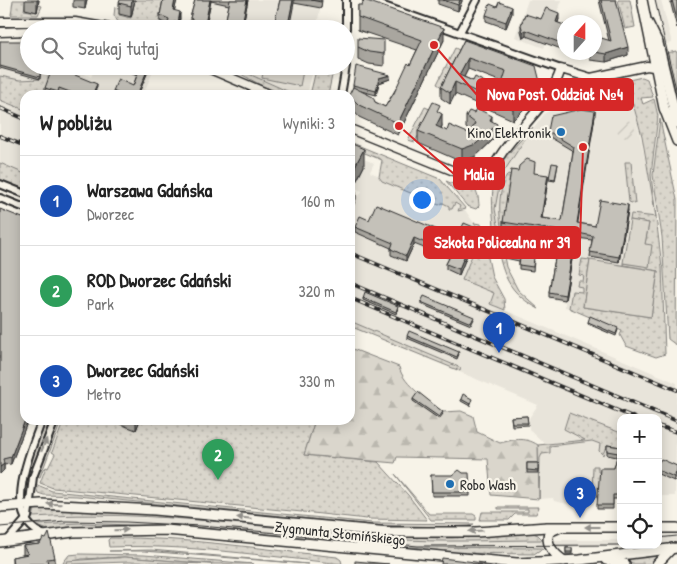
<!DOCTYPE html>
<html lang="pl">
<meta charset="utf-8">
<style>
body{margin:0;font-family:"Patrick Hand",sans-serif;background:#f2f2f2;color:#222}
.controls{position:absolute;right:15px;bottom:15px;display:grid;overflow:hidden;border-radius:10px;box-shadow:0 2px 12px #0003}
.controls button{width:45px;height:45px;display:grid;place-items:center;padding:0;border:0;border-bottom:1px solid #e0e0e0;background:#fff;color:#222;font:25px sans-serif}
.compass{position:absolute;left:557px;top:15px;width:45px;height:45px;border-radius:50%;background:#fff;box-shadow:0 2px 12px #0003;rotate:21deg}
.you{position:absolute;left:421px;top:199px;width:18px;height:18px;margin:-12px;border:4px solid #fff;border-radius:50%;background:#1a73e8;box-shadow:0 0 0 8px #1a73e833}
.badge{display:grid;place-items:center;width:32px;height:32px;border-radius:50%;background:#2563eb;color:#fff;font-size:16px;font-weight:700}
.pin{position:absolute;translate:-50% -41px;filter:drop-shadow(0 1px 2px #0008)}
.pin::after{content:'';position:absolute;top:26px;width:18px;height:15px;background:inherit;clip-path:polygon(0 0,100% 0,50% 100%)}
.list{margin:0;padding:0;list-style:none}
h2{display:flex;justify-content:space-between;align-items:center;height:65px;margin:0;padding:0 20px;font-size:21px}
h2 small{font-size:16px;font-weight:400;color:#767676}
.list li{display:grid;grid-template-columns:32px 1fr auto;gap:15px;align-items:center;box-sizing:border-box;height:90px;padding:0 20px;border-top:1px solid #e0e0e0}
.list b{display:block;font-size:19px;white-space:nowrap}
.list p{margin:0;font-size:16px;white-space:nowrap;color:#767676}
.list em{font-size:16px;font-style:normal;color:#767676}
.icon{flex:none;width:28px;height:28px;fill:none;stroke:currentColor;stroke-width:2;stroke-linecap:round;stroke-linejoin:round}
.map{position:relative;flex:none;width:677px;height:564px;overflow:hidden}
.search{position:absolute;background:#fff;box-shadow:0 2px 12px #0003;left:20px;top:20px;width:335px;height:55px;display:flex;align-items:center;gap:12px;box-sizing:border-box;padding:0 18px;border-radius:28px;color:#767676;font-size:19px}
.panel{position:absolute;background:#fff;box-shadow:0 2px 12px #0003;left:20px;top:90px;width:335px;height:335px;border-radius:15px}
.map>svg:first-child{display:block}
</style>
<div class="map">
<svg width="677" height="564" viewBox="0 0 677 564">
<defs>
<pattern id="industrial-furrows" width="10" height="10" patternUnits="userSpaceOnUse" patternTransform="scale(1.25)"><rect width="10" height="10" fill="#e8e4da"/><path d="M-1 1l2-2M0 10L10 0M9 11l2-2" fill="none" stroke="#c7c4bb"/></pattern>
<pattern id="green-dots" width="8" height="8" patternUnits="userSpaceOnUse" patternTransform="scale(1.25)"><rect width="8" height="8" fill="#dad6cc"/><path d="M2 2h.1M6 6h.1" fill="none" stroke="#bbb8af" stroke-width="1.8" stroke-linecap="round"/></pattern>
<pattern id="forest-firs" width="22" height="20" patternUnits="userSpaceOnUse" patternTransform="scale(1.25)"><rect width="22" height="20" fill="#dad6cc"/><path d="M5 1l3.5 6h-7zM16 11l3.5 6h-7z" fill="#bbb8af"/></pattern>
</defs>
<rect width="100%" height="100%" fill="#f7f3e8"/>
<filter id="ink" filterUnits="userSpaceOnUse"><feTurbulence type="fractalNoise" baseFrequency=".02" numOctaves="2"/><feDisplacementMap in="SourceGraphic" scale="10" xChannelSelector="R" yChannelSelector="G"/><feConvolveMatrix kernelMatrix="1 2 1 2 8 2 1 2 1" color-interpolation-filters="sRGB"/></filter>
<g filter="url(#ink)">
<!-- built -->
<g fill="#e8e4da">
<path d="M204,0h118l-6,29h-118z"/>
<path d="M528,0h34l-18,48 -29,-11z"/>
<path d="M654,0h7l11,43 -7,1z"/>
<path d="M0,43l29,23h39l23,11 5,-11h59l-12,29h-118v93l-25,-10z"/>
<path d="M231,66h83l-7,29h-11z"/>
<path d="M590,92l2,8 29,-7 1,4 7,-2 2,8h2l20,92 7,59 -91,54 -4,-1v-5l-16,-3 7,-39 -24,-3 -14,-14 -9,-4 -10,1 -4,-36 2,-16 8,-20 40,-55z"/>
<path d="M350,154l24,9 -4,9 60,25 21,2 14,11 13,19 4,2 12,62 -4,11 187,79 -2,113h-17v-78h-37v81h-22l-7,-6h-10l-2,6 -4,-1 1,8 -23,-5 -1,-3 -14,1 -1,-54 7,-1 -16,-15v-11l9,-13 -188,-79v-134l9,4 3,-5 -12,-5z"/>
<path d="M78,515l124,5 226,21 115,-1v8l-138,-1 -229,-21 -95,-3 -46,2 -4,-3 2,-5z"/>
<path d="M677,535v8l-19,2v-9z"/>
<path d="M551,540h70v5h27l-97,3z"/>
</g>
<!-- industrial -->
<circle fill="url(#industrial-furrows)" cx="626" cy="129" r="9"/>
<!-- green -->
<g fill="url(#green-dots)" stroke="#82807c">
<path d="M13,0h13l-2,10 13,2 1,-7 4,1 -4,9h-27z"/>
<path d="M135,0h30l-6,21 9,5v3h-24l-26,-7 -4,-7 1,-8 5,1 -1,7 12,3z"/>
<path d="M618,0h12l5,27 -10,2z"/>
<path d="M455,48l6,3 -19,36 -5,-3z"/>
<path d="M676,51l1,3 -1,45 -13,-45z"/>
<path d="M52,66h4l1,3 -12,22 10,4h-30v15l-25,-10v-24l20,4 20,-1v-5l7,-2z"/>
<path d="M225,66h6l65,29c-26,0 -48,-19 -71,-29z"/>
<path d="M317,66h17l-6,29h-18z"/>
<path d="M642,77l5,2 6,18 -12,1 2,6 11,-5 4,17 -7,59 11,92 3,87 -9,3 -30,-11 -6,-11 2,-4 -53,-23 3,-17 10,1v-5l-5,-1 1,-5h5l1,-5 -5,-1 3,-16 8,1 -7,47 68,10 7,-46 -35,-6v-2l26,3 -4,-22 4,-21 -19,-3 1,-6 25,3 -14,-81 -9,-32h-2l-4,-14 2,-10z"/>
<path d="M561,83l2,1 -5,11 -60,68 59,-71z"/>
<path d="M425,107l7,3 -17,32 -7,-2z"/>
<path d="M660,119l17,81 -1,145 -8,-6 -6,-102 -9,-62z"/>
<path d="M533,127l-32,49 -6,33 11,58 12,23 21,19c-13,-7 -24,-15 -31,-28 -12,-21 -20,-83 -13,-106 7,-18 26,-34 38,-48z"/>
<path d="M350,142l90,37 26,30 -8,2 2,-5 -5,-3 -3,6h-3v-3l-6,-3 -4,2 -57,-24 -3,-4 3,-17 -32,-13z"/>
<path d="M625,162h6l4,42 -6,-2z"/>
<path d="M0,163l25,11v15l-25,-9z"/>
<path d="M508,174l3,1 -8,52h-2c-2,-16 -3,-39 7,-53z"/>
<path d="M446,181l14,6 3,-4c14,4 15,9 16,23l-3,3 -9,-3z"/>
<path d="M474,223l7,1 11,53 12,22 1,11 -15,-6 4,-11 -32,-13 20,-49 -4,-1z"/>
<path d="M350,321l111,47 -1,3 -108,-44 -2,3z"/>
<path d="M569,413l52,20v17l-16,-1 -2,6 -4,-4 1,-7 -8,-3 -42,5v7l-8,1 -2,4 -1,41 -1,-54 47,-5 -21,-11z"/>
<path d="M46,420h4l-21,56h-3z"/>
<path d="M64,420h251l-11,35 74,7 30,33 19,25 -59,-1v-3l-1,3 -64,-7 -1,-2v2l-249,-24 -13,-5 6,-16 2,1 7,-14 -3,-2z"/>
<path d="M61,422l-21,55h-4l19,-48z"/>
<path d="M593,466h5v6h2l-1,24 -4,1 -3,-4z"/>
<path d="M395,474l34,40h44l3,2v4h-45z"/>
<path d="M35,484l17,7 320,32 102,1 -5,2 -24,1 -74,-2 -294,-29 -33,-1 -6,-2z"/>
<path d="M498,507h41l-3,7h-21l-6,6h-29l2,-8h46v-3h-30z"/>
<path d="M35,509l130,6 221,22 66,1 81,-5 5,2 5,5c-51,0 -101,3 -151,-1 -120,-10 -239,-30 -359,-22z"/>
<path d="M81,523l120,5 204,19 138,1 -9,6 -79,-1 -295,-27 -112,4 -13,-5z"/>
<path d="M110,538c77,-1 151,11 227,19l4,3 1,4c-77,-8 -156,-20 -233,-17l-1,-7z"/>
<path d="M151,550l157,14 -164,-13h-35z"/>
<path d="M659,553l-7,11h-19l-6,-4 1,-2z"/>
<path d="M79,554l65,1 110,9h-42l-88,-7 -42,2 -20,5 7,-9z"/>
</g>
<!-- forest -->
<g fill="url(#forest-firs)" stroke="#82807c">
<path d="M350,348l49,19c5,19 29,33 44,45l18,-1 12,5 4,16 23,11c13,-3 24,-7 38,2l1,54 -48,-4 -3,-36 -91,-2 -2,6 -91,-8 11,-35h35z"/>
<path d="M124,557l88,7 -84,-2 -60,2 -1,-3z"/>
</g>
<!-- pitch -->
<g fill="#dad6cc" stroke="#82807c">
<path d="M264,66h40l-4,20 -38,-8z"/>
<path d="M630,220l19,3 -4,21 7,1 -3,22 -26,-4z"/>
<path d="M590,260l68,11 -7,46 -68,-10z"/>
</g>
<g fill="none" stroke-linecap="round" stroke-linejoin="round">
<!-- minor casing -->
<g stroke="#2b2b2b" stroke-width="10">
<g id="minor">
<path d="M346,0v29"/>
<path d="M367,0l194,69"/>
<path d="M460,32l17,-32"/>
<path d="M341,95l5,-29"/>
<path d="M0,184l25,10"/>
<path d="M0,198l25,10"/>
<path d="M42,420c-12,33 -42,99 3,115"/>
<path d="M7,541l21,-24 5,-40 22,-57"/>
</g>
</g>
<!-- tertiary casing -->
<g stroke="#2b2b2b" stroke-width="11">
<g id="tertiary">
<path d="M0,22h75l40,7"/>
<path d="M0,32l29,-1"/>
<path d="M203,66l68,29"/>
<path d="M350,129l136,55c16,-48 61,-70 75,-115l30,9 56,-12 13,2"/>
</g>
</g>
<!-- secondary casing -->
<g stroke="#2b2b2b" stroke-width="12">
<g id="secondary">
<path d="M642,0l22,108 13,33"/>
<path d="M648,23l10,20 19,80"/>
<path d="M0,507l41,-3 114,6 234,22h87l71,-5h74"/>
<path d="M558,528l-9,4c-4,13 5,22 15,29"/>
<path d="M658,528h19"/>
<path d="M0,542l73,-10 93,-2 351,33 63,-3 97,-12"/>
<path d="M606,560l19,4"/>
<path d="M657,564l15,-16"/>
</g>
</g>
<!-- minor -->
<use href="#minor" stroke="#f7f3e8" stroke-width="6"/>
<!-- tertiary -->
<use href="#tertiary" stroke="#f7f3e8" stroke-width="8"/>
<!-- secondary -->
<use href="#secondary" stroke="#f7f3e8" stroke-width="9"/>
<!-- tram -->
<g stroke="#2b2b2b" stroke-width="1">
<path d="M655,0l22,93"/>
<path d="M0,527l65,-6 61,1 75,4 217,20 203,-1"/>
<path d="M658,538l19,-2"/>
</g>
<!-- rail casing -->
<g stroke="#2b2b2b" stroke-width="4">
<g id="rail">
<path d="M0,108l25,11"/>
<path d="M0,136l25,10"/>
<path d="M350,253l327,137"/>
<path d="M350,283l327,138"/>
<path d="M350,298l285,120"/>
<path d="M658,426l19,6"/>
</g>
</g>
<!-- rail -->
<use href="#rail" stroke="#f7f3e8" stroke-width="2" stroke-dasharray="5.5" stroke-linecap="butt"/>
</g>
<!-- wall -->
<g fill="#a9a69f" stroke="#2b2b2b" fill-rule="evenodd">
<path d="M25,0h14l-2,12 -12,-3z"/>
<path d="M73,0h14l-2,9 -12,-2z"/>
<path d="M135,0l-4,17 -12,-3v-11z"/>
<path d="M163,0h14l-3,11 6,7 -2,11 -4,-1v1h-6v-4l-8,-4v-6z"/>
<path d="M195,0h53l-6,29h-52v-11zM211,1l18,4 -5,23 -18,-4z"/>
<path d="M280,0h42l-1,8 -27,-5 -21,26z"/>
<path d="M438,0h24v1l-4,10 -20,-7z"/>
<path d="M599,0h17l12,55 -22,7 -16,-2v-8h4v-14l15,3z"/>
<path d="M670,0h7v28z"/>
<path d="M358,5l86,35 -46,95 -39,-18 -9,-10v-12l3,-8v-2l37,-6 -11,4 -3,12 -15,-4 14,11 10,5 25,-42 7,-15 -59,-20z"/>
<path d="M512,13l-6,15 -20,-7v-6z"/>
<path d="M541,19h18l-1,4 6,2v25l-38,-14 -3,2 -2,-7v-6z"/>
<path d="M464,40l76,53 -27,27 -58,-26 -5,10 -9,-6v-11zM468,69l34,13 -2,8 -27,-9 -9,-4z"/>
<path d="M0,41l40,25v13l-40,-11z"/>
<path d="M358,47l26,5v14l-15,-2 -11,-5z"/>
<path d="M73,66h11l-1,4z"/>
<path d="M123,66h27l-12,29 -25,-1v-3l20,-5 4,-11 -14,-6z"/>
<path d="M97,87l-4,8h-25l-9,-3 -1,3h-3l-10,-4v-3z"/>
<path d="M440,113l2,13 -1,3 6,2 23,3 1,-2 -5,-4v-12l26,5 5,15 -21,20 -14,6 -44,-19v-12z"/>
<path d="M595,116l-18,107 18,3 33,-16 -9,52 -29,-5 2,-17 -14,-2 -3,4 -10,58 -16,-3v-5l10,-56 -56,-9v-5l31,-49 14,7 -6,38 20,3 11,-70 -25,-15v-5z"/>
<path d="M350,143l14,23 -9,18 -5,-3z"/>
<path d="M558,164l-3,17 -6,-1v-2z"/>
<path d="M0,209l25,211h3l-17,44 -7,1v5l-4,4z"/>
<path d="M369,220l88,18 19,-5 -17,42 -13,-6v-5l3,-6 -35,-14 -8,17 -15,-6v-7l-36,-16v-5z"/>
<path d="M521,247l3,5v4l10,5 -1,10 -14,-2v-8l-14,-3v-5z"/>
<path d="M363,298l35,10 -2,6 -33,-14z"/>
<path d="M421,302l53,17 -3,6 -50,-21z"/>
<path d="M588,322l30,8 -2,6 -28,-12z"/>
<path d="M407,336l52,18 -2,5 -50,-21z"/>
<path d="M413,399l30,15 -4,5 -26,-18z"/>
<path d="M461,399l11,2 -2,5 -9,-5z"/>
<path d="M527,416l1,9 -16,1 -1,-9z"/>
<path d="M81,420h8l-1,3z"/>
<path d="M120,420h20l-4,10 -16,-6z"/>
<path d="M607,445l14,2v52h-8v10h-16v-4l17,-37 3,-11 -10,-2z"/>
<path d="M658,462l19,4 -3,15 -16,-7z"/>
<rect x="527" y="463" width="11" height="10"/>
<path d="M431,475l39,17v4h-38z"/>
<path d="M40,544l15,14v6h-43v-7l11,-2v-9z"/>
<rect x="566" y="548" width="6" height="6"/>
</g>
<!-- shaded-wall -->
<g fill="#898782" stroke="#2b2b2b">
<path d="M37,0h2l-2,12z"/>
<path d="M85,0h2l-2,9z"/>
<path d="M132,0h3l-4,17v-11z"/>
<path d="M175,0h2l-4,17v-7z"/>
<path d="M210,0h1v1l-6,28v-5z"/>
<path d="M247,0h1l-6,29h-1z"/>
<path d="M293,0h1v3l-5,26 -1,-4z"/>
<path d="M460,0h2v1l-4,10v-6z"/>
<path d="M512,7v6l-6,15v-6z"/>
<path d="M180,12v6l-2,11v-6z"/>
<path d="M559,13v6l-3,9v-6z"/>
<path d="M444,28v12l-46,95v-12z"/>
<path d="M526,30v6l-3,2v-6z"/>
<path d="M628,47v8l-22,7v-8z"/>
<path d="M468,58v11l-8,16 -1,-10z"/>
<path d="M149,66h1v1l-12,28h-1z"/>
<path d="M390,75v4l-11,4 -3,12v-4l3,-13z"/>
<path d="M455,82v12l-5,10v-11z"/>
<path d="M540,82v11l-27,27v-11z"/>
<path d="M97,84v3l-4,8h-1z"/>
<path d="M595,111v5l-18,112v-5z"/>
<path d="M442,114v12l-6,13v-13z"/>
<path d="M492,116v12l5,-4v12l-21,20 -14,6v-13l28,-29z"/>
<path d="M364,149v17l-9,18v-18z"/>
<path d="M548,175v5l-7,43v-5z"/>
<path d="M356,191v8l-6,15v-8z"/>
<path d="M628,205v5l-9,52v-5z"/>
<path d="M476,228v5l-17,42v-6z"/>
<path d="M578,233v5l-3,4 -10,58v-5l10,-58z"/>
<path d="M414,238v6l-8,17v-5z"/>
<path d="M25,420h3l-17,44v-7z"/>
<path d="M136,420h4l-4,10z"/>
<path d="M4,464v6l-4,4v-7z"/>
<path d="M677,471v4l-3,6v-4z"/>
</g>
<!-- building -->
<g fill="#c4c1b9" stroke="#2b2b2b" fill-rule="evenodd">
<path d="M120,0h12l-1,6 -12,-3z"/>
<path d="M163,0h12l-2,10 7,2 -2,11 -4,-1 -1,2 -5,-1 1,-4 -9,-4z"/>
<path d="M195,0h15l-5,24 19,4 6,-28h17l-6,29h-51l2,-10 -2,-1z"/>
<path d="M280,0h13l-5,25 17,4h-32z"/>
<path d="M311,0h10v2z"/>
<path d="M364,0l80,28 -46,95 -39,-18 -10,-10 4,-8 20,10 2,5 10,5 9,-14 11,-24 3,-6 2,2 12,-25 -64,-23v-12h4z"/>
<path d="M443,0h17l-2,5z"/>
<path d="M601,0h15l12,47 -22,7 -12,-2 1,-16 16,5z"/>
<path d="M672,0h5v20z"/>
<path d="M499,2l13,5 -6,15 -20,-7 4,-11 7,3z"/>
<path d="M546,8l13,5 -3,9 8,3v19l-38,-14 -3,2 -2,-7 4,-11 16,5z"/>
<path d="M358,38l26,2v14l-15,-2 -11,-5z"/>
<path d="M464,40l72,26 4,16 -27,27 -58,-27 -5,11 -9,-6zM468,58l38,13 -6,19 -25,-13 -2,4 -14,-6z"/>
<path d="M0,41h29v25h11v11l-40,-11z"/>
<path d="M53,66l44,18 -5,11h-14l-19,-7 -1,4 -13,-4z"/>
<path d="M124,66h25l-12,29h-16l-8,-4 5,-12 15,7 5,-13z"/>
<path d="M356,66l34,9 -11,3 -3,13 -23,-6z"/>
<path d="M433,102l7,3 -3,6 5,3 -6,12 11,5 2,-6 21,9 5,-11 -9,-7 3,-5 5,2 2,-5 16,8 -2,4 7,4 -21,20 -14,5 -44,-18z"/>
<path d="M581,109l14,2 -18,112 18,3 5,-26 28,5 -9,52 -29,-5 3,-16 -15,-3 -3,4 -10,58 -16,-3 11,-61 -57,-9 8,-52 7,1 1,-5 8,-7 8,3 -1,11 14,2 -7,43 21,3 12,-74 -26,-16 3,-15z"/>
<path d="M350,143l14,6 -9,17 -5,-2z"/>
<path d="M552,163l6,1 -3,15 -6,-1z"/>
<path d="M350,188l6,3 -6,15z"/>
<path d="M376,204l81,34 7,-15 12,5 -17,41 -13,-5 5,-10 -37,-16 -8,18 -15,-7 2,-6 -38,-16 5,-11 9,4z"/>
<path d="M0,209l25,10v201l-14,37 -8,2 1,5 -4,3z"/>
<path d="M507,241l14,2v4l3,1 -1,8 11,1 -1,10 -14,-2 1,-8 -15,-4z"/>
<path d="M365,292l33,14 -2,6 -33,-14z"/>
<path d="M424,296l50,21 -3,6 -50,-21z"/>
<path d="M590,316l28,12 -2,6 -28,-12z"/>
<path d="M409,331l50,21 -2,5 -50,-21z"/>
<path d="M418,392l25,20 -4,5 -26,-18z"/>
<path d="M463,394l9,5 -2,5 -9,-5z"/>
<path d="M527,416l1,7h-16l-1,-6z"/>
<path d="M607,445l14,2v48h-8v10h-16l3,-37h14l4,-15 -11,-2z"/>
<path d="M661,459l16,7v5l-3,6 -16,-7v-8h1z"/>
<path d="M527,463h11v8l-11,-1z"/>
<path d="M459,470l4,3h6l1,19h-38l-1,-17h22z"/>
<path d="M49,533l6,25 -8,1 1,5h-35l-1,-7 16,-3 -5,-8 17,-2 3,-6 3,1z"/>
<rect x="566" y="548" width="6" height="4"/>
<path d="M442,558l41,5 1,1h-43z"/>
<path d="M355,561l34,3h-34z"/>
</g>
<!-- one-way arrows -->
<defs><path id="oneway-solid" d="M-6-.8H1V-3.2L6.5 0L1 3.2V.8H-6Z" transform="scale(1.25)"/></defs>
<g fill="#918f8a">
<use href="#oneway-solid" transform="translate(44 445) rotate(-68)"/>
<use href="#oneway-solid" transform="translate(54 504) rotate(-178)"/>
<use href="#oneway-solid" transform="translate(244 518) rotate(-174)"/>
<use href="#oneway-solid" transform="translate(592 527) rotate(-180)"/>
<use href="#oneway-solid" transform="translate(121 530) rotate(-1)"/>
<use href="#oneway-solid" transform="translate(476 531) rotate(177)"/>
</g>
</g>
<!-- markers -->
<g fill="#1f6fb2" stroke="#f7f3e8" stroke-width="2">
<circle cx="561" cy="132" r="5"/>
<circle cx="450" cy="484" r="5"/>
</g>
<g text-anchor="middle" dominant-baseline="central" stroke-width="4.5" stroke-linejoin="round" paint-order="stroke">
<!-- poi labels -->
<g font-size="15" fill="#2b2b2b" stroke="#f7f3e8" text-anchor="end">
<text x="551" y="132">Kino Elektronik</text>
<text x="460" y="484" text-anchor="start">Robo Wash</text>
</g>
<!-- street labels -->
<g font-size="15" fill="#2b2b2b" stroke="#f7f3e8">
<text transform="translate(340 533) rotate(6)">Zygmunta Słomińskiego</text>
</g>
</g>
<!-- callouts -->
<path fill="none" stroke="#d62828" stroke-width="2" d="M434 45L477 95M399 126L454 174M583 147L580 242"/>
<g fill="#d62828" stroke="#f7f3e8" stroke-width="2">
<circle cx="434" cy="45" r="5"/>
<circle cx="399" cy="126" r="5"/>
<circle cx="583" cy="147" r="5"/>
</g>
<g fill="#d62828" stroke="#d62828" stroke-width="2">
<rect x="477" y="79" width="156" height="31" rx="5"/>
<rect x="454" y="158" width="50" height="31" rx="5"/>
<rect x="424" y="227" width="156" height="31" rx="5"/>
</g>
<g font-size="16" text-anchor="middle" font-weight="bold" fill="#fff">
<text x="555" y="100">Nova Post. Oddział №4</text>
<text x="479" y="180">Malia</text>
<text x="502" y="248">Szkoła Policealna nr 39</text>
</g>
</svg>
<div class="controls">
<button>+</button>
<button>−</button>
<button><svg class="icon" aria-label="locate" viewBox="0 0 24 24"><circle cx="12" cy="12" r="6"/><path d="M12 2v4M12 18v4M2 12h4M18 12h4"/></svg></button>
</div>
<svg class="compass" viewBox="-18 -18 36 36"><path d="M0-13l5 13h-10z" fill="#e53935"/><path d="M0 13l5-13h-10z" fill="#767676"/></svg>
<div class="you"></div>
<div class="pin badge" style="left:499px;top:353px;background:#1a4fb4">1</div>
<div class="pin badge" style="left:218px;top:480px;background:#2e9e5b">2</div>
<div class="pin badge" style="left:580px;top:518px;background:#1a4fb4">3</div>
<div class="search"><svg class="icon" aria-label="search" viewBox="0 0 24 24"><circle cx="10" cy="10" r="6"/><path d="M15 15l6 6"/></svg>Szukaj tutaj</div>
<section class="panel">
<h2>W pobliżu<small>Wyniki: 3</small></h2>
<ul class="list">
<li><span class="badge" style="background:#1a4fb4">1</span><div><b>Warszawa Gdańska</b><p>Dworzec</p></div><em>160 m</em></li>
<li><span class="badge" style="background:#2e9e5b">2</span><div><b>ROD Dworzec Gdański</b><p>Park</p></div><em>320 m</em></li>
<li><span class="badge" style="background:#1a4fb4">3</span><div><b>Dworzec Gdański</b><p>Metro</p></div><em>330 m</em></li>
</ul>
</section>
</div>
